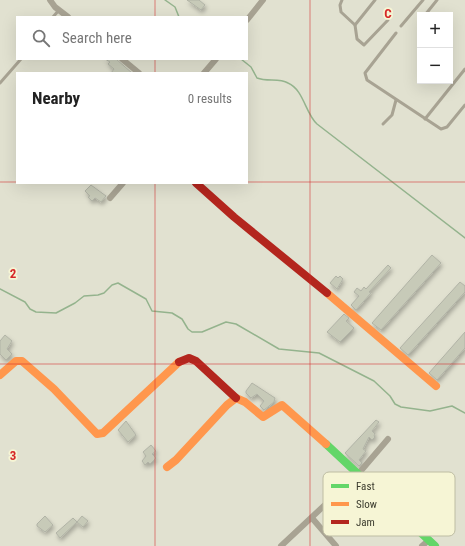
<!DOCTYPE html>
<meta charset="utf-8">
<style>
body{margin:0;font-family:"Roboto Condensed",sans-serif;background:#f2f2f2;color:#222}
.controls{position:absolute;right:12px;top:12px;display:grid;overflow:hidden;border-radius:0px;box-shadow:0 4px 16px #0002}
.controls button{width:36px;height:36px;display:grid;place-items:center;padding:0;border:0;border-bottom:1px solid #e0e0e0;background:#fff;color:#222;font:20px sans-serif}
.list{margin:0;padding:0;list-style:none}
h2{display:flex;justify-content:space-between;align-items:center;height:52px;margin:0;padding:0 16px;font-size:17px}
h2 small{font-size:13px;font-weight:400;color:#767676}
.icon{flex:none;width:22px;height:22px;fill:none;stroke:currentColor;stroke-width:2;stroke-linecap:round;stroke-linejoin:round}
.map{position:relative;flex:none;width:465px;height:546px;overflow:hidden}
.search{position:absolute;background:#fff;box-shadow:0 4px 16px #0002;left:16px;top:16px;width:232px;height:44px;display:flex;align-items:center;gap:10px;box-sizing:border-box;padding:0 14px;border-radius:0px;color:#767676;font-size:15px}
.panel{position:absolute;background:#fff;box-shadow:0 4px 16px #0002;left:16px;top:72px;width:232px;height:112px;border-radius:0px}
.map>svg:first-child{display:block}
</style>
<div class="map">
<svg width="465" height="546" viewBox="0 0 465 546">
<defs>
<filter id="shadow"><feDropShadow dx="1.5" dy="3" stdDeviation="2" flood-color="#0004"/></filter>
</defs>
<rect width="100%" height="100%" fill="#e1e1d0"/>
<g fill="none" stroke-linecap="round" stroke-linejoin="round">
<!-- stream -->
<g stroke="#94b38d" stroke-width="1.5">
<path d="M165,0l10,7 4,10"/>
<path d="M241,59l10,8 6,11c10,4 22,0 31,5 16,7 17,30 29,41l148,114"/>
<path d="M0,289l25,13 5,7 6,3 20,1 19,-10 9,-7 14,-1 6,-2 8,-8 6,-2 28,16 6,12 20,2 10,6 6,10 4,3h10l24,-10 10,2 43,25 40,4 55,28 16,15 5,8 6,3 29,4 22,-5 13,7"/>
</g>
</g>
<!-- building -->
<g fill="#c7cab8" stroke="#b1b3a6" filter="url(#shadow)">
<path d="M187,0h12l6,5 -4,5z"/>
<path d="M105,59h11l16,14h-21l3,-4 -6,-5 2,-2z"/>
<path d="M91,185l15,11 -5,6 -6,-4 -3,3 -4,-4 2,-1 -5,-5z"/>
<path d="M432,255l9,8 -60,67 -9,-7z"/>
<path d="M388,265l3,3 -22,24 2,1 -15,17 -5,-5 8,-9 -5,-4 3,-4 4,3 3,-4 2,2z"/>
<path d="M336,276l2,2 2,-2 3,3 -6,10 -7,-6z"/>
<path d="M460,282l5,4v6l-57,63 -8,-7z"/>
<path d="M344,314l5,4 -3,3 8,7 -14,14 -13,-10z"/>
<path d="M465,332v16l-28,32 -8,-7z"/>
<path d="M5,335l7,6 -5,8 5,5 -6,6 -6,-6v-13z"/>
<path d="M252,383l23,15 -1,4 -10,8 -4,-4 4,-5 -7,-7 -6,4 -5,-5v-2z"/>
<path d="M376,420l3,2 -7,9 3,3 -1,2 1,1 -3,3 -3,-3 -6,12 3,2 -7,9 3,3 -3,3 -14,-13z"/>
<path d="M126,421l10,14 -8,7 -10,-12z"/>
<path d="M151,445l5,6 -4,3 4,4 -6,6 -2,-2 -3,3 -3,-4 4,-5 -3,-4z"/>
<path d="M45,516l8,9 -8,7 -8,-6v-2z"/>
<path d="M82,516l6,5 -5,6 -6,-5z"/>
<path d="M73,518l4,4 -17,16 -4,-5z"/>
</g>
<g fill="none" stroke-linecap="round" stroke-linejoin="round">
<!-- lane -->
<g stroke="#a8a393" stroke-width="3">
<path d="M342,0l-2,5 1,7 14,13 20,-25"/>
<path d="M425,15l12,-15"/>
<path d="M53,17l6,-7"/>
<path d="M420,22v-1"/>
<path d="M355,25l2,14 7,6 24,-25"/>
<path d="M401,26l22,-26"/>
<path d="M396,33l-31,40 2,7 74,49 6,-2 18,-22"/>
<path d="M0,83l21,-24"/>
<path d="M425,119l40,-50"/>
<path d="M383,124l9,-9 4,-15"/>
</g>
<!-- street -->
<g stroke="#a8a393" stroke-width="6">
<path d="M50,0l5,7 13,10"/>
<path d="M247,20l16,-20"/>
<path d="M122,59l17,14"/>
<path d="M204,73l12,-14"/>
<path d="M110,198l13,-15"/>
<path d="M312,518l24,28"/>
<path d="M281,546l78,-73 29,-34"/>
<path d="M422,546l7,-6"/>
</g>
<!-- fast -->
<path stroke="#63d668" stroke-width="8" d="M326,444l109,102"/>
<!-- slow -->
<g stroke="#ff974d" stroke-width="8">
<path d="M327,293l109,93"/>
<path d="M0,375l16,-14h6l32,28 43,45 6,-1 76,-71"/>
<path d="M167,467l9,-7 51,-55 9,-7 9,4 18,15 19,-12 44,39"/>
</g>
<!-- jam -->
<g stroke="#b3261e" stroke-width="8">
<path d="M196,183l38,34 93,76"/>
<path d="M179,362l10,-4 7,3 40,37"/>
</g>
</g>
<!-- grid -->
<path fill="none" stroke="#d62828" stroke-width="1" stroke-opacity="0.55" d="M155,0v17M310,0v546M155,59v14M0,182h17M247,182h218M155,183v363M0,364h465"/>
<!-- legend -->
<rect x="323" y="472" width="132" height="64" rx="6" fill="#f6f5d5" stroke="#bebda3" stroke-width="1"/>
<rect x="331" y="484" width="18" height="4" fill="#63d668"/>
<rect x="331" y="502" width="18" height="4" fill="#ff974d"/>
<rect x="331" y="520" width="18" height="4" fill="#b3261e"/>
<g font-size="11" fill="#3b3b2e">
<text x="356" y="490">Fast</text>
<text x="356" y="508">Slow</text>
<text x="356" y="526">Jam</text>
</g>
<g font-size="13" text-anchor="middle" font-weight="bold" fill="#d62828" stroke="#f6f5d5" stroke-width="3.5" stroke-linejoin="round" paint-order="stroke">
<text x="388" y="18">C</text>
<text x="13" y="278">2</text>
<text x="13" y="460">3</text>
</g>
</svg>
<div class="controls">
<button>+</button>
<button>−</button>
</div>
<div class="search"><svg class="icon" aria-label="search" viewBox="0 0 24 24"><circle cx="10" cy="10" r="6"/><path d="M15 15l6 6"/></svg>Search here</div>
<section class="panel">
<h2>Nearby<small>0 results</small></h2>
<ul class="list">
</ul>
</section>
</div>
